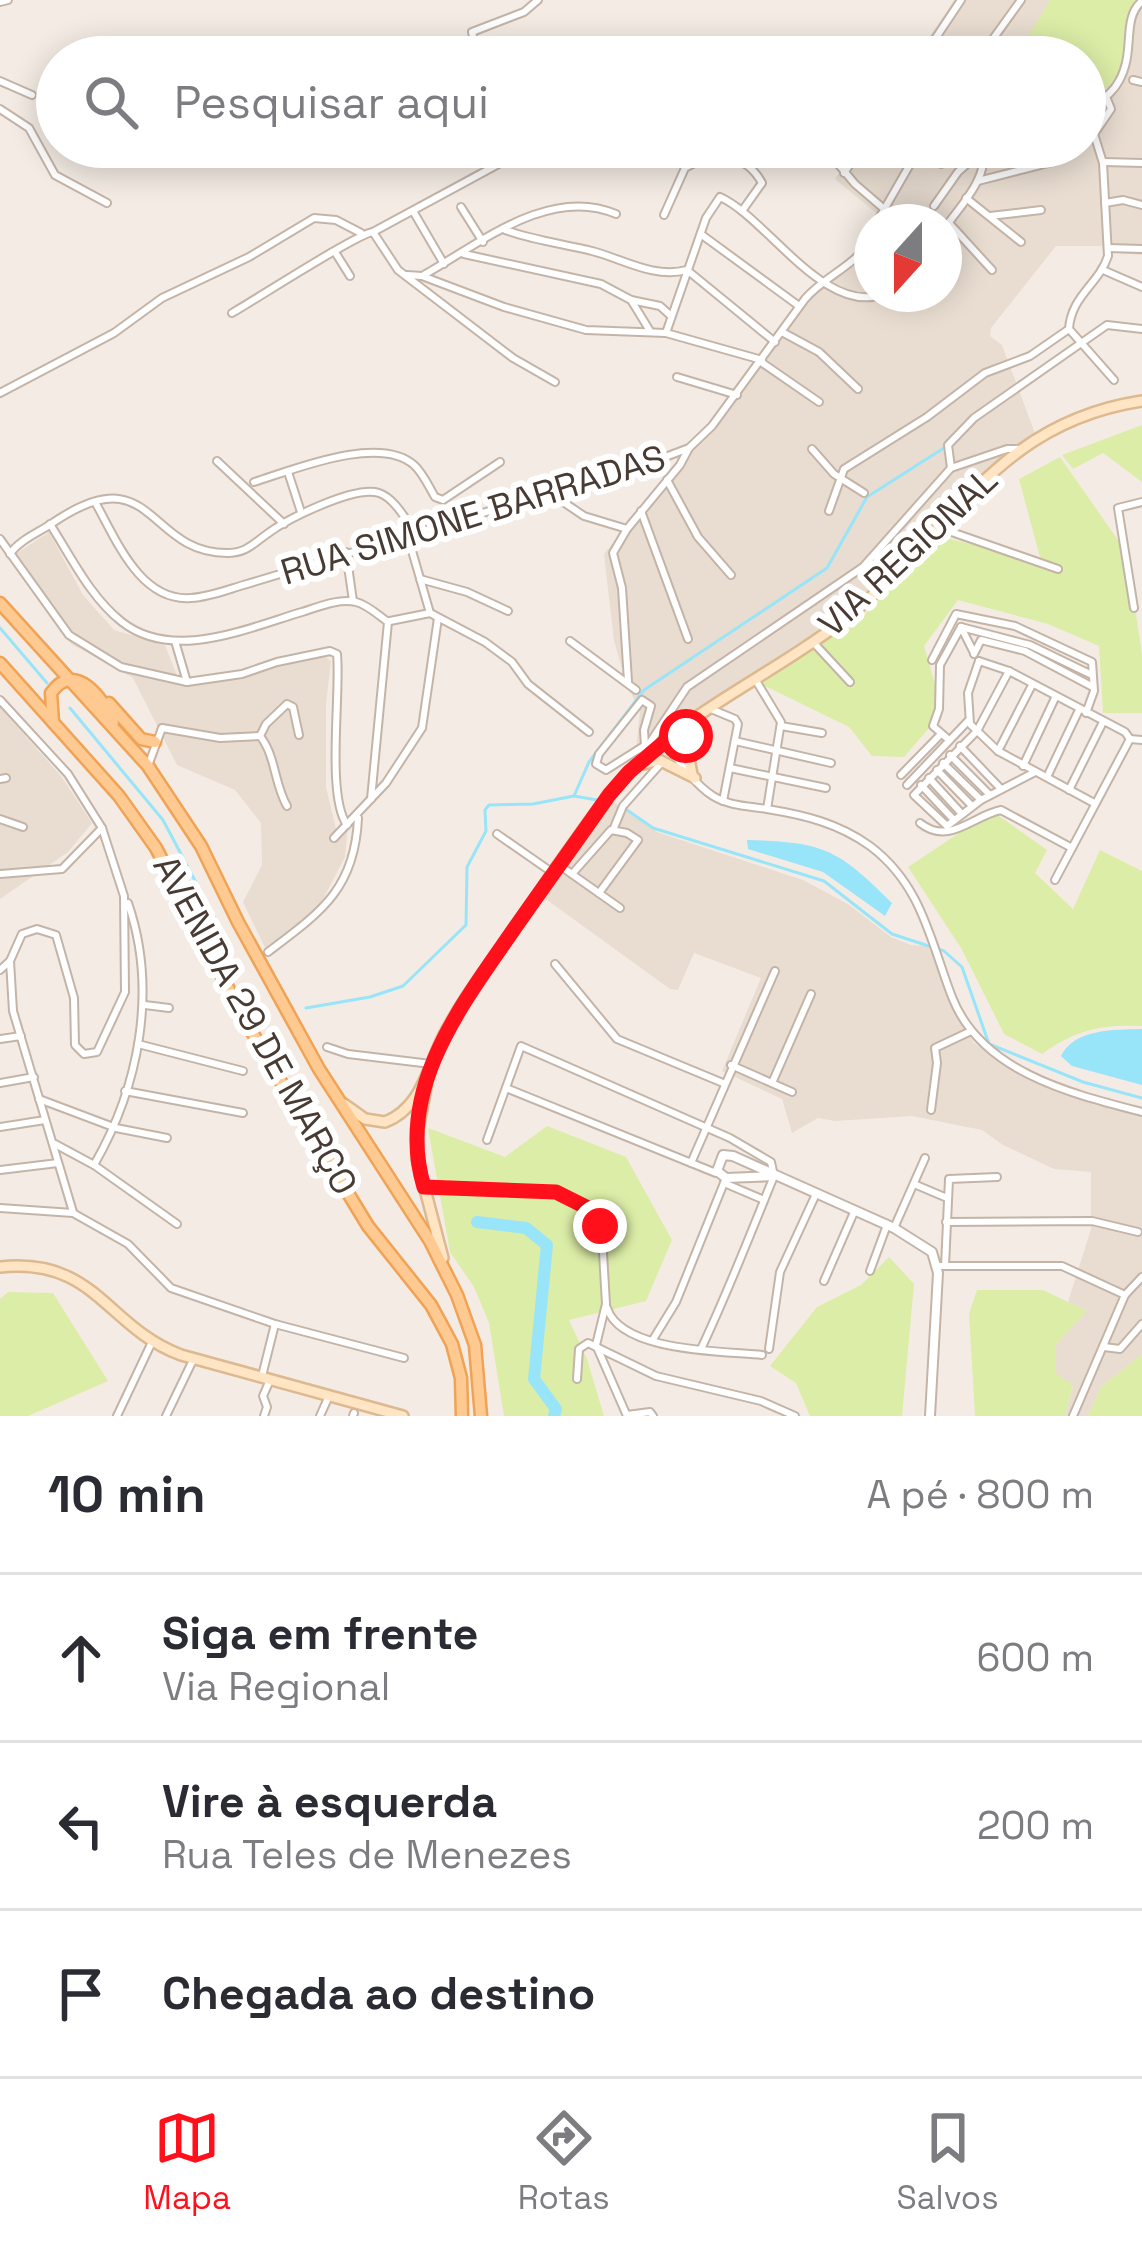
<!DOCTYPE html>
<html lang="pt">
<meta charset="utf-8">
<style>
body{margin:0;font-family:"Space Grotesk",sans-serif;background:#f7f7f7;color:#2b2b33}
.compass{position:absolute;left:854px;top:204px;width:108px;height:108px;border-radius:50%;background:#fff;box-shadow:0 6px 30px #0003;rotate:201deg}
.stop{position:absolute;width:36px;height:36px;margin:-27px;border:9px solid #ff101b;border-radius:50%;background:#fff}
.stop.end{background:#ff101b;border-color:#fff;box-shadow:0 3px 12px #0008}
.list{margin:0;padding:0;list-style:none}
h2{display:flex;justify-content:space-between;align-items:center;height:156px;margin:0;padding:0 48px;font-size:51px}
h2 small{font-size:39px;font-weight:400;color:#7c7c81}
.list li{display:grid;grid-template-columns:78px 1fr auto;gap:36px;align-items:center;box-sizing:border-box;height:168px;padding:0 48px;border-top:3px solid #e1e1e2}
.list b{display:block;font-size:45px;white-space:nowrap}
.list p{margin:0;font-size:39px;white-space:nowrap;color:#7c7c81}
.list em{font-size:39px;font-style:normal;color:#7c7c81}
.icon{flex:none;width:66px;height:66px;fill:none;stroke:currentColor;stroke-width:2;stroke-linecap:round;stroke-linejoin:round}
.map{position:relative;flex:none;width:1142px;height:1416px;overflow:hidden}
.search{position:absolute;background:#fff;box-shadow:0 6px 30px #0003;left:36px;right:36px;top:36px;height:132px;display:flex;align-items:center;gap:30px;box-sizing:border-box;padding:0 42px;border-radius:66px;color:#7c7c81;font-size:45px}
.sheet{height:660px;background:#fff}
nav{display:flex;justify-content:space-around;align-items:center;box-sizing:border-box;height:168px;border-top:3px solid #e1e1e2;background:#fff;font-size:33px;color:#7c7c81}
nav a{display:grid;justify-items:center;gap:6px}
nav .on{color:#ff101b}
.map>svg:first-child{display:block}
</style>
<div class="map">
<svg width="1142" height="1416" viewBox="0 0 1142 1416">
<rect width="100%" height="100%" fill="#f4ece4"/>
<!-- residential -->
<g fill="#e9ddd1" fill-rule="evenodd">
<path d="M954,0h188v255l-39,-3 -1,-6h-46l-65,82 -1,8 12,9 34,91 -44,30 -134,139 -217,149 -5,-4 4,-40 -13,-24 -13,-45 -10,-87 72,-90 2,-10 26,-23 25,-33 73,-103 57,-44 17,-38 -41,-34 21,-32h229v-90h-169zM872,222h72v72h-72z"/>
<path d="M49,532l34,63 31,35 51,15 16,41 44,-6 79,-23h22l5,4 -5,43v83l10,42 12,-2 -3,30 -26,50 -53,43 -23,-48 19,-37 -1,-42 -26,-33 -58,-25 -44,-87 -62,-34 -63,-85z"/>
<path d="M0,707l61,69 31,47 -24,29 -68,47z"/>
<path d="M605,796l52,36 146,48 45,24 43,33 20,8 23,1 24,71 16,26 49,32 72,30 47,10v239l-41,33 -13,29h-23l8,-30 -18,-12v-29l31,-34 -18,-9 23,-73v-57l-37,-3 -51,-24 -21,-15 -70,-14 -77,5 -17,-3 -26,15 -10,-34 -60,-28 39,-93 -67,-25 -16,37 -8,-1 -134,-97z"/>
</g>
<!-- green -->
<g fill="#dceda7">
<path d="M1050,0h86l-12,29 4,36 -8,18 -35,9v-35h-69z"/>
<path d="M1142,425v57l-39,-29 -30,16 -11,-14z"/>
<path d="M1060,457l67,96 15,102v58h-39l-4,-67 -51,-22 -90,-24 -34,46 19,66 -39,45 -32,-1 -23,-29 -88,-43 103,-69 74,-79 103,25 -22,-82z"/>
<path d="M992,811l55,39 -12,23 38,36 27,-59 42,21v155c-41,-2 -67,4 -100,28l-38,-20 -43,-86 -53,-81z"/>
<path d="M547,1126l79,31 46,83 -26,61 -77,19 18,39 17,57h-100l-15,-93 -15,-36 -24,-35 -22,-124 77,29z"/>
<path d="M889,1257l25,27 -12,132h-92l-14,-33 -26,-17 47,-59 44,-22z"/>
<path d="M977,1290h66l44,21 -32,34v28l18,12 -8,31h-90l-6,-102z"/>
<path d="M8,1292l45,1 55,88 -80,35h-28v-117z"/>
<path d="M1142,1354v62h-54l13,-29z"/>
</g>
<!-- water -->
<g fill="#98e4f9">
<path d="M747,840c77,2 91,9 145,63l-7,13 -62,-44 -75,-23z"/>
<path d="M1142,1029v56l-70,-19 -11,-10c14,-28 54,-26 81,-27z"/>
</g>
<g fill="none" stroke-linecap="round" stroke-linejoin="round">
<!-- stream -->
<g stroke="#98e4f9" stroke-width="3">
<path d="M0,628l47,55"/>
<path d="M70,708l93,112 57,108"/>
<path d="M574,796l15,-34 55,-72 183,-122 40,-71 80,-51"/>
<path d="M627,810l26,18 171,53 68,53 52,17 18,16 27,77 94,38 59,16"/>
<path d="M306,1008l64,-11 33,-11 63,-61 1,-58 19,-36 -1,-21 4,-5 44,-1 41,-8 23,4"/>
</g>
<!-- river -->
<path stroke="#98e4f9" stroke-width="12" d="M477,1222l49,6 21,17 -13,134 22,30 -2,7"/>
<!-- minor casing -->
<g stroke="#c4b4a8" stroke-width="10">
<g id="minor">
<path d="M0,2l8,-2"/>
<path d="M478,57l-6,-25 52,-20 14,-12"/>
<path d="M797,57l18,-8 16,8"/>
<path d="M923,57l38,-57"/>
<path d="M980,57l41,-57"/>
<path d="M1133,80l9,2"/>
<path d="M0,81l32,14"/>
<path d="M1107,99l4,10 -17,25 9,29 5,93c-9,28 -37,40 -39,73l45,51"/>
<path d="M0,109l29,19 26,47 52,28"/>
<path d="M1085,113c12,-13 25,-15 34,-32 17,-30 2,-62 23,-80"/>
<path d="M824,147l31,37 28,24"/>
<path d="M919,150l22,14"/>
<path d="M1104,162l38,1"/>
<path d="M844,173l18,-26"/>
<path d="M978,181l78,-20"/>
<path d="M966,198l55,44"/>
<path d="M1105,203l18,-3 19,5"/>
<path d="M934,206l24,-34 26,-23"/>
<path d="M461,207l22,35"/>
<path d="M413,211l31,53"/>
<path d="M664,215l21,-47c29,-17 60,-16 77,15l-20,28"/>
<path d="M990,216l51,-6"/>
<path d="M877,222l43,-75"/>
<path d="M949,223l43,47"/>
<path d="M944,229c17,-24 44,-50 40,-82"/>
<path d="M505,230c28,10 58,14 87,21 31,8 62,28 95,19"/>
<path d="M373,232l25,38 115,88 42,24"/>
<path d="M702,235l97,71"/>
<path d="M1108,248l34,1"/>
<path d="M335,252l15,24"/>
<path d="M464,254l137,30 30,16 29,6 10,9"/>
<path d="M687,270l88,72"/>
<path d="M1103,270l39,17"/>
<path d="M407,275l15,1c56,-31 127,-91 194,-62"/>
<path d="M422,276l82,31 82,23 80,3 96,27"/>
<path d="M631,300l19,31"/>
<path d="M232,313c23,-13 126,-80 141,-81l144,-78"/>
<path d="M782,332l37,20 39,37"/>
<path d="M666,333l40,-115 14,-21c46,20 105,120 164,97"/>
<path d="M761,362l58,40"/>
<path d="M677,377l60,18"/>
<path d="M0,393l114,-60 48,-35 87,-41 65,-39 22,2 25,13"/>
<path d="M812,449l22,25 30,19"/>
<path d="M217,461l67,63"/>
<path d="M951,468l-3,-23 26,-27 133,-93 35,4"/>
<path d="M288,472l13,40"/>
<path d="M667,480l31,57 33,38"/>
<path d="M254,482c39,-12 125,-48 160,-17 9,8 15,22 21,32l8,3 57,-38"/>
<path d="M550,493l34,23 43,13 53,-64 9,-17"/>
<path d="M95,502c21,37 45,100 96,96 19,-1 38,-9 56,-14l405,-122 37,-14 23,-22 93,-127c20,-24 54,-34 67,-63"/>
<path d="M641,511l47,128"/>
<path d="M829,511l15,-42 83,-52 58,-44 45,-17 39,-27"/>
<path d="M50,524c21,33 41,74 72,98 51,40 126,6 180,-10 16,-5 37,-14 54,-10 12,3 22,13 32,20l-17,177"/>
<path d="M940,528l118,41"/>
<path d="M627,529l-14,24 9,35 6,93"/>
<path d="M408,537l22,76"/>
<path d="M0,539l69,96 52,32 66,15 55,-8 35,-12 53,-11 7,3c4,40 -11,141 10,171"/>
<path d="M346,552l7,49"/>
<path d="M10,554c9,-14 30,-22 44,-32 100,-67 92,31 173,31 19,0 26,-9 40,-19 20,-15 88,-49 112,-41 16,5 28,29 37,41"/>
<path d="M420,579l47,13 41,19"/>
<path d="M1134,608l-16,-100 24,-6"/>
<path d="M390,621l40,-8 55,29 27,20 16,22 61,48"/>
<path d="M961,627l69,18 62,30"/>
<path d="M961,627l13,26"/>
<path d="M175,641l12,41"/>
<path d="M570,641l66,49"/>
<path d="M813,642l37,40"/>
<path d="M974,654l7,-14 44,11 66,35"/>
<path d="M932,660l24,-46 59,12 77,36 2,29 -8,22"/>
<path d="M979,661l-11,32 2,31 28,27 96,52"/>
<path d="M979,661l30,10 116,61 5,7 12,1"/>
<path d="M1009,671l-32,60 -63,64 33,31 34,-26 54,-28"/>
<path d="M755,679l26,43 -14,87"/>
<path d="M0,700l68,74 34,54 -40,41 -62,5"/>
<path d="M711,709l24,10 3,5 -15,77"/>
<path d="M781,726l41,7"/>
<path d="M260,736l6,-12 21,-20 6,3 6,28"/>
<path d="M260,736c16,20 14,48 27,70"/>
<path d="M668,738l14,21"/>
<path d="M949,740l-16,-14 6,-17 1,-44 21,-38"/>
<path d="M664,741c13,18 30,43 49,55 16,10 36,10 54,13 37,6 71,14 103,37 52,39 60,94 82,151 29,75 120,97 190,115"/>
<path d="M735,741l96,22"/>
<path d="M644,746l-38,24 -10,-6 3,-10 43,-54 9,6 -7,24 1,16"/>
<path d="M960,746l41,43"/>
<path d="M998,751l34,-66"/>
<path d="M950,755l40,40"/>
<path d="M641,756l46,-69 176,-120 88,-99 56,-19h12"/>
<path d="M943,763l38,37"/>
<path d="M148,766l14,-38 58,10 40,-2"/>
<path d="M1023,766l32,-68"/>
<path d="M730,768l96,20"/>
<path d="M937,770l35,36"/>
<path d="M901,775l40,-41"/>
<path d="M1047,777l32,-67"/>
<path d="M929,778l33,36"/>
<path d="M0,779l6,-1"/>
<path d="M907,785l61,-64"/>
<path d="M921,785l33,35"/>
<path d="M1069,790l34,-68"/>
<path d="M0,819l23,8"/>
<path d="M920,823c29,23 52,-7 81,-13l71,38"/>
<path d="M613,830l10,-24 40,-45"/>
<path d="M497,834l56,39"/>
<path d="M334,838l52,-55 36,-55 16,-110"/>
<path d="M559,865l61,43"/>
<path d="M572,874l39,-44 16,3 11,7 -39,53"/>
<path d="M1055,880l75,-141"/>
<path d="M268,952c53,-40 87,-63 90,-134"/>
<path d="M10,961l3,50 60,201"/>
<path d="M555,964l62,75 106,44"/>
<path d="M0,970l10,-9 12,-27 15,-5 19,6 18,63 1,47 9,9 13,-2 28,-60 -1,-96 -22,-68"/>
<path d="M145,1005l24,3"/>
<path d="M0,1039l21,-3"/>
<path d="M138,1044l105,27"/>
<path d="M327,1047l21,7 83,10"/>
<path d="M731,1065l61,27"/>
<path d="M0,1083l34,-6"/>
<path d="M772,1083l39,-89"/>
<path d="M506,1088l210,85"/>
<path d="M125,1091l118,22"/>
<path d="M39,1099l77,29 51,10"/>
<path d="M931,1110l6,-47 -2,-15 36,-17"/>
<path d="M0,1127l45,-7"/>
<path d="M487,1140l34,-94 209,92 41,24 3,14c-24,59 -46,116 -73,173"/>
<path d="M55,1144l39,21 83,59"/>
<path d="M691,1163l84,-192"/>
<path d="M94,1165c45,-78 64,-175 34,-262"/>
<path d="M0,1170l58,-7"/>
<path d="M724,1183l40,17"/>
<path d="M914,1184l33,14"/>
<path d="M426,1187l117,3 27,7 20,12 12,27 4,68 -10,41 31,71"/>
<path d="M0,1208l73,5 55,31 43,44 104,36 129,34"/>
<path d="M946,1222l146,-1 46,11"/>
<path d="M894,1228l31,-70"/>
<path d="M937,1266h125l63,29"/>
<path d="M945,1266l4,-87 48,-2"/>
<path d="M870,1271l17,-46"/>
<path d="M824,1281l31,-71"/>
<path d="M607,1308c14,44 115,43 155,47"/>
<path d="M652,1341l24,-39 50,-124"/>
<path d="M1104,1347l16,2 22,-25"/>
<path d="M769,1349l11,-77 36,-78"/>
<path d="M262,1376l13,-52"/>
<path d="M577,1379l2,-30 9,-6 68,33 105,25 34,15"/>
<path d="M627,1415l23,-3 3,4"/>
<path d="M117,1416l35,-74"/>
<path d="M166,1416l28,-58"/>
<path d="M264,1416l3,-9 -4,-11 7,-16"/>
<path d="M320,1416l9,-20"/>
<path d="M353,1416l1,-3"/>
<path d="M1073,1416l52,-121 17,-18"/>
</g>
</g>
<!-- tertiary casing -->
<g stroke="#c4b4a8" stroke-width="12">
<path id="tertiary" d="M774,1176l-48,2 -9,-7 6,-16 10,1 161,72 38,24 6,21 -8,143"/>
</g>
<!-- secondary casing -->
<g stroke="#dcb990" stroke-width="14">
<g id="secondary">
<path d="M688,721l-2,23 6,30"/>
<path d="M644,764l15,-4 36,18"/>
<path d="M426,1087l-8,42 -1,30 26,99"/>
<path d="M344,1104l21,15 20,3c37,-14 43,-56 59,-87 20,-38 46,-71 70,-106 31,-45 62,-91 95,-134 61,-77 155,-114 232,-173 109,-83 149,-198 301,-221"/>
<path d="M0,1267c96,-10 106,60 181,88l222,61"/>
</g>
</g>
<!-- primary casing -->
<g stroke="#f1a355" stroke-width="15">
<g id="primary">
<path d="M0,603l148,163 53,80 37,76 81,147 111,172 27,54 18,50 6,71"/>
<path d="M0,663l119,133 37,52 85,165 54,93 73,120 63,79 21,39 9,34 1,38"/>
<path d="M109,703l32,36 14,3"/>
<path d="M53,722l-2,-29c23,-33 52,4 62,29"/>
</g>
</g>
<!-- minor -->
<use href="#minor" stroke="#fff" stroke-width="6"/>
<!-- tertiary -->
<use href="#tertiary" stroke="#fff" stroke-width="8"/>
<!-- secondary -->
<use href="#secondary" stroke="#ffe5c3" stroke-width="9"/>
<!-- primary -->
<use href="#primary" stroke="#ffca92" stroke-width="10"/>
</g>
<g fill="none" stroke-linecap="round" stroke-linejoin="round">
<!-- route -->
<path stroke="#ff101b" stroke-width="15" d="M600,1226l-10,-17 -34,-17 -132,-5c-29,-96 36,-180 88,-255 32,-46 65,-91 97,-137l20,-23 59,-50 -2,14"/>
</g>
<g text-anchor="middle" dominant-baseline="central" stroke-width="12" stroke-linejoin="round" paint-order="stroke">
<!-- street labels -->
<g font-size="36" fill="#473b33" stroke="#fff">
<text transform="translate(473 515) rotate(-17)">RUA SIMONE BARRADAS</text>
<text transform="translate(908 552) rotate(-43)">VIA REGIONAL</text>
<text transform="translate(255 1025) rotate(61)">AVENIDA 29 DE MARÇO</text>
</g>
</g>
</svg>
<svg class="compass" viewBox="-18 -18 36 36"><path d="M0-13l5 13h-10z" fill="#e53935"/><path d="M0 13l5-13h-10z" fill="#7c7c81"/></svg>
<div class="stop" style="left:686px;top:736px"></div>
<div class="stop end" style="left:600px;top:1226px"></div>
<div class="search"><svg class="icon" aria-label="search" viewBox="0 0 24 24"><circle cx="10" cy="10" r="6"/><path d="M15 15l6 6"/></svg>Pesquisar aqui</div>
</div>
<section class="sheet">
<h2>10 min<small>A pé · 800 m</small></h2>
<ul class="list">
<li><svg class="icon" aria-label="ahead" viewBox="0 0 24 24"><path d="M12 20V5M6 11l6-6 6 6"/></svg><div><b>Siga em frente</b><p>Via Regional</p></div><em>600 m</em></li>
<li><svg class="icon" aria-label="left" viewBox="0 0 24 24"><path d="M17 20v-9H6M10 6l-5 5 5 5"/></svg><div><b>Vire à esquerda</b><p>Rua Teles de Menezes</p></div><em>200 m</em></li>
<li><svg class="icon" aria-label="arrive" viewBox="0 0 24 24"><path d="M6 21V4h12l-3 4 3 4H6"/></svg><div><b>Chegada ao destino</b></div></li>
</ul>
</section>
<nav>
<a class="on"><svg class="icon" aria-label="map" viewBox="0 0 24 24"><path d="M3 6l6-2 6 2 6-2v14l-6 2-6-2-6 2zM9 4v14M15 6v14"/></svg>Mapa</a>
<a><svg class="icon" aria-label="directions" viewBox="0 0 24 24"><path d="M12 3l9 9-9 9-9-9zM9 14v-3h6M13 9l2 2-2 2"/></svg>Rotas</a>
<a><svg class="icon" aria-label="saved" viewBox="0 0 24 24"><path d="M7 4h10v16l-5-4-5 4z"/></svg>Salvos</a>
</nav>
